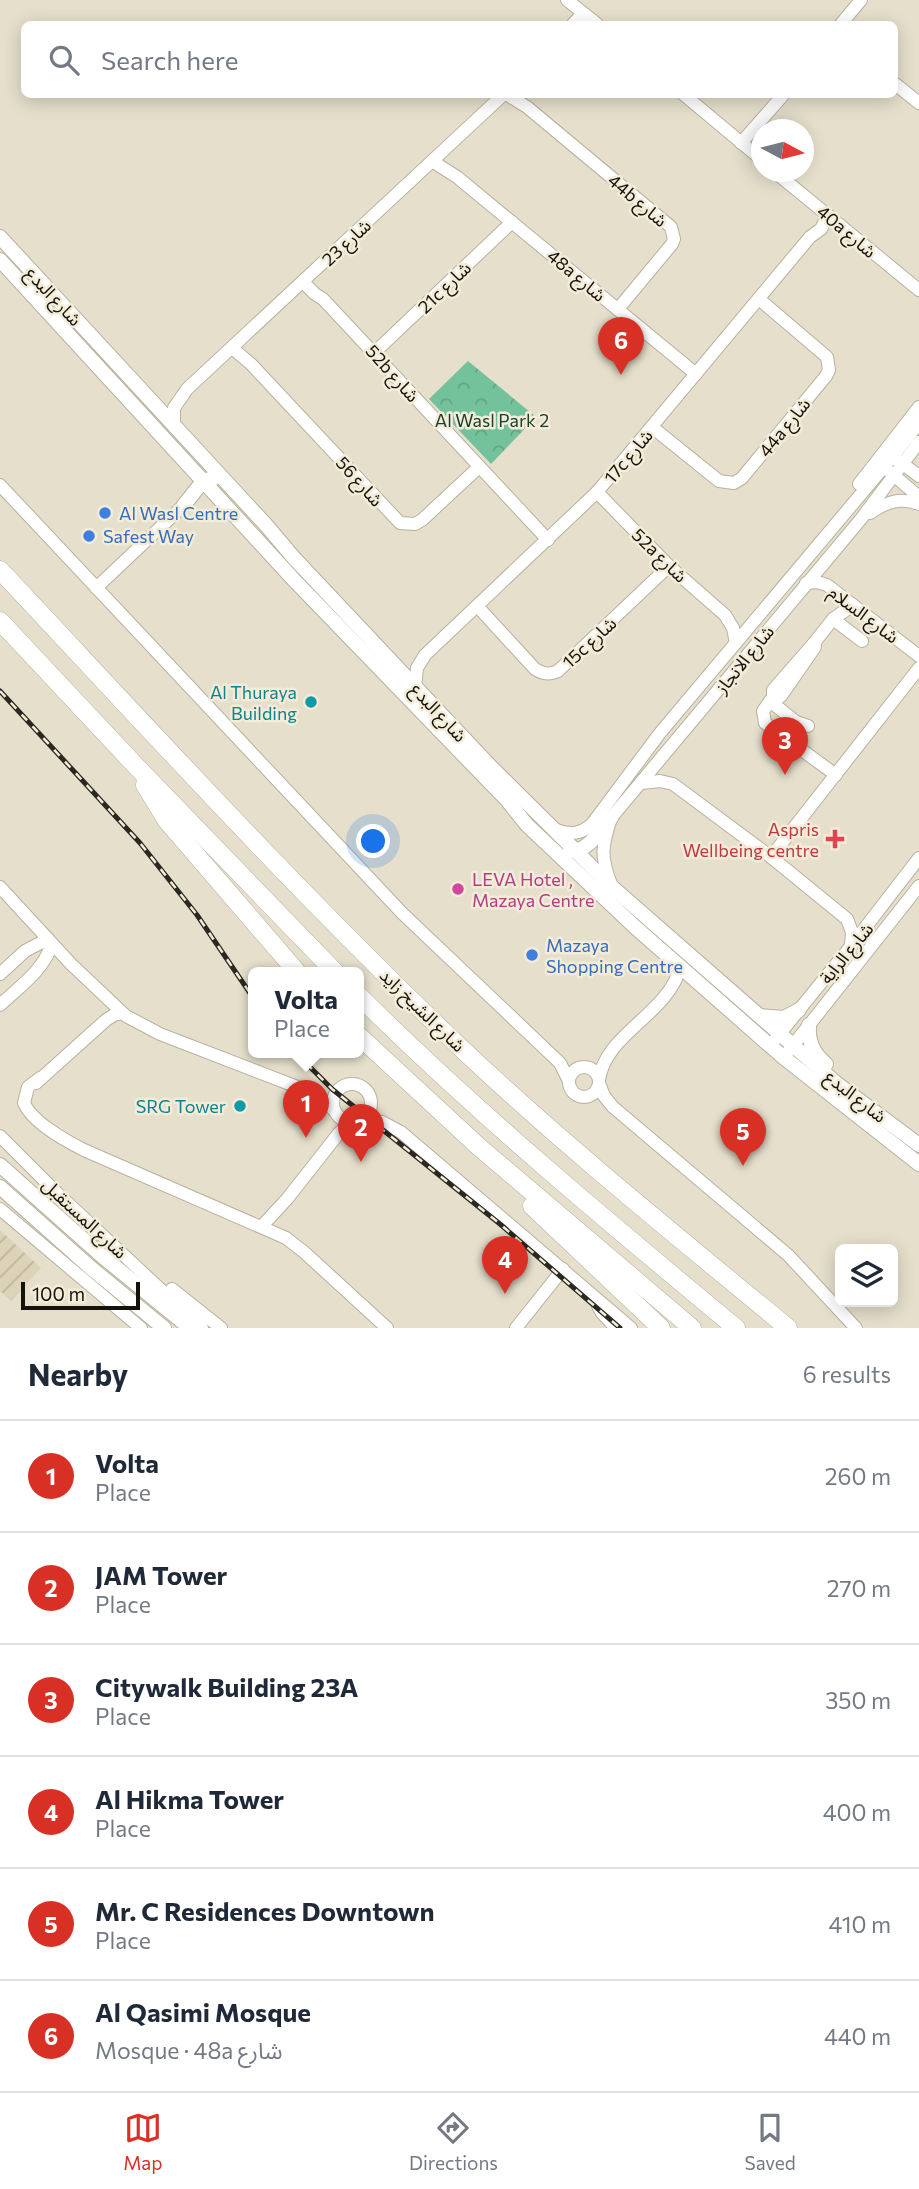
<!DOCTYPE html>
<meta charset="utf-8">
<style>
body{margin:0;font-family:Commissioner,"Noto Sans Arabic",sans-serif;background:#f6f6f7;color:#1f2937}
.controls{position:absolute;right:21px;bottom:21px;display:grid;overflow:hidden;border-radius:10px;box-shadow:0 4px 18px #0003}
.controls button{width:63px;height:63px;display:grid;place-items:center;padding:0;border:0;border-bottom:2px solid #e0e1e3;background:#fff;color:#1f2937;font:35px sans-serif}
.compass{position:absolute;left:751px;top:119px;width:63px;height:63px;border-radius:50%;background:#fff;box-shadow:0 4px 18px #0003;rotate:97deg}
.scale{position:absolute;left:21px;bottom:18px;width:119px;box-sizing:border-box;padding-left:7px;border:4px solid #14120b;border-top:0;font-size:19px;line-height:24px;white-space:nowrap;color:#14120b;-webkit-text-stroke:5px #f3ecd8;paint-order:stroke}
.you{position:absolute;left:374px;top:842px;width:24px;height:24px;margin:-18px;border:5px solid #fff;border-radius:50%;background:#1a73e8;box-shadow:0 0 0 10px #1a73e833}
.badge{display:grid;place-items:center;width:46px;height:46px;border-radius:50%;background:#d93025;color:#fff;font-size:23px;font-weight:700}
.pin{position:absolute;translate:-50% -58px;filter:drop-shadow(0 2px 4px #0008)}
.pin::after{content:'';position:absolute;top:37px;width:24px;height:21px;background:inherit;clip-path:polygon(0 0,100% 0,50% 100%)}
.popup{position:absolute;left:248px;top:967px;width:116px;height:91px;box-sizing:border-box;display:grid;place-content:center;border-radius:10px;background:#fff;filter:drop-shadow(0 2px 5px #0005);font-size:23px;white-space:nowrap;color:#747a83}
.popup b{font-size:26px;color:#1f2937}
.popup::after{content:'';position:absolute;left:50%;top:100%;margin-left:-14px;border:14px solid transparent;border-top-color:#fff}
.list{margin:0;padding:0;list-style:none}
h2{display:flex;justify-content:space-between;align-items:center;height:91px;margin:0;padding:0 28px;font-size:30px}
h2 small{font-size:23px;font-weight:400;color:#747a83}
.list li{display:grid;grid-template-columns:46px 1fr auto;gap:21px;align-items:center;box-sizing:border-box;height:112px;padding:0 28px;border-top:2px solid #e0e1e3}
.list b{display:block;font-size:26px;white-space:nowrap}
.list p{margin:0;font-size:23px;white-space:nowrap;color:#747a83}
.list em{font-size:23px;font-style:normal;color:#747a83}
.icon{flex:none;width:38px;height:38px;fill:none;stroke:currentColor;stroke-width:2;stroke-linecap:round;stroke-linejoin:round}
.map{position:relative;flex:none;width:919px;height:1328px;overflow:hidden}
.search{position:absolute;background:#fff;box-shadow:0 4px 18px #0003;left:21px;right:21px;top:21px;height:77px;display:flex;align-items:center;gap:18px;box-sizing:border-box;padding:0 24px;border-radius:10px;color:#747a83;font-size:26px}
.sheet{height:763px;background:#fff}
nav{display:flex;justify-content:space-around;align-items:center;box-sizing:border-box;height:98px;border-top:2px solid #e0e1e3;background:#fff;font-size:19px;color:#747a83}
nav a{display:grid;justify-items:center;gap:4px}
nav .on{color:#d93025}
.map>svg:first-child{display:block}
</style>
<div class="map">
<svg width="919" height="1328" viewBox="0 0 919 1328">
<defs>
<pattern id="industrial-furrows" width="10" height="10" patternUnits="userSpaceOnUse" patternTransform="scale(1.75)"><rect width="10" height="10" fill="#ddd3b8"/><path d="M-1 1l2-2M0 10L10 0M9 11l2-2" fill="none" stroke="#bdb49d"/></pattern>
<pattern id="forest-crowns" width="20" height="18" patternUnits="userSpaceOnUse" patternTransform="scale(1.75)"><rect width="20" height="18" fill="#73c29b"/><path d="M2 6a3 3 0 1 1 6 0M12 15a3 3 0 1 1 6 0" fill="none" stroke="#63a684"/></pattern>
</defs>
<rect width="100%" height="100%" fill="#e5dfcb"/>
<!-- industrial -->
<path fill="url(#industrial-furrows)" d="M0,1230l41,38 -30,33 -11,-10z"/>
<!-- forest -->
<path fill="url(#forest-crowns)" d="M468,361l68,56 -45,47 -62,-65z"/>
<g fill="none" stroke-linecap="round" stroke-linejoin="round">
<!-- minor casing -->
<g stroke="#b7b19e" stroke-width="14">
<g id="minor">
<path d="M567,0l30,24"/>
<path d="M573,24l10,-11"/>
<path d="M841,24l20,-24"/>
<path d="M894,83l25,20"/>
<path d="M506,94l21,13 144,120 3,12 -2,5 -54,65"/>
<path d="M683,94l79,66"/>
<path d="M741,143l43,-49"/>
<path d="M432,161l25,16 239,197"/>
<path d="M775,172l144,118"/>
<path d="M303,282l12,12 8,5 225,241"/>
<path d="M232,348l19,16 149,159 15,1 7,-4 57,-53"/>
<path d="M375,352l137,-130"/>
<path d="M174,425v-17l13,-19 317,-295"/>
<path d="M652,427l67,54 15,2 8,-5 84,-102 3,-6 -2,-13 -68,-58"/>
<path d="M896,459l23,17"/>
<path d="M890,472l29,25"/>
<path d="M859,484l60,-77"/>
<path d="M0,485l402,428 158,150 9,18"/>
<path d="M597,492l72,74 56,49 8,13 3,15"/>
<path d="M870,513c16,-11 30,-16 49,-9"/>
<path d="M806,583l11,-1 10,3 92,71"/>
<path d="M96,588l88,-83"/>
<path d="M478,607l57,62c8,5 14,6 23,2l111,-105"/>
<path d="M833,619l29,22"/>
<path d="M814,643l1,4 -34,49 -4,3 -4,-2v-7z"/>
<path d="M814,643l19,-24 20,-14"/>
<path d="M415,687l2,-19 8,-13 172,-163 213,-255 11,-8 7,-14"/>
<path d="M773,697l-10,14 2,12 71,52"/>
<path d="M770,701l26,21 12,4"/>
<path d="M641,783l19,-2 13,3 98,73 76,62 5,13 -1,14"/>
<path d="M554,829c15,6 26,6 38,-5l68,-91 233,-277 26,-33"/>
<path d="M771,857l148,-189"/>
<path d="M611,884c-11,-28 -9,-38 0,-66l250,-299 58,-77"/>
<path d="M0,887l71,77 55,52 34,18 140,54 23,12 11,10"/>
<path d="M0,974l25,-23 23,-12"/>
<path d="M0,1005c20,-19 43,-34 52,-61"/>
<path d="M773,1042l78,-96 68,-88"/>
<path d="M787,1053l132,-167"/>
<circle cx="584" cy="1082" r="15"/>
<path d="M40,1078l-12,9 -4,16c8,19 42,38 60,47l202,88 18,14 83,76"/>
<path d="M599,1080c6,-46 69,-66 81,-112"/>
<path d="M36,1083l70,-63 8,-5 8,-2"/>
<path d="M599,1083l5,13 9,11 175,148 68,73"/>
<circle cx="352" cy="1103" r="19"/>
<path d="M360,1120l22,2 19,10 230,196"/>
<path d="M0,1136l58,58 144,134"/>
<path d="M0,1209l141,119"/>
<path d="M262,1226l25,-27 52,-66 13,-11"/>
<path d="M172,1289l49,39"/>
<path d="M598,1306l4,7 14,15"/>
<path d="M516,1328l47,-59"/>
</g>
</g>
<!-- major casing -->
<g stroke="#b7b19e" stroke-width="16">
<g id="major">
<path d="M0,237l266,288 28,33 195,207 123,122 224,196 83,62"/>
<path d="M0,260l294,320 213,220 20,25 108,102 148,130 136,107"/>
<path d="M184,505l20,-25 9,-1"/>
<path d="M570,851c18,1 30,-20 41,-33"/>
<path d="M760,1016l24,2 15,-8"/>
<path d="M809,1025c-1,17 4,28 17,39"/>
<path d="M0,1165l102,91 88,72"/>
<path d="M0,1187l91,81 73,60"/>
</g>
</g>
<!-- highway casing -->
<g stroke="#b7b19e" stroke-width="19">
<g id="highway">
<path d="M0,570c152,162 301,326 462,479 104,98 216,188 326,279"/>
<path d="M0,621l134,143 201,208"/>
<path d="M145,785l22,36 130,151"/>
<path d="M358,995c119,118 249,226 378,333"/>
<path d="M358,1035l120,111 214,182"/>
<path d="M532,1206l129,122"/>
</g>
</g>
<!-- minor -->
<use href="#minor" stroke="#fff" stroke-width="12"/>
<!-- major -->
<use href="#major" stroke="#fff" stroke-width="14"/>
<!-- highway -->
<use href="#highway" stroke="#fff" stroke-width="18"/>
<!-- rail casing -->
<g stroke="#2a2820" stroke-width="5">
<g id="rail">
<path d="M0,691l140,152 57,72 57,84"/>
<path d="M295,1052l37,37 168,135 120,104"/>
</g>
</g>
<!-- rail -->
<use href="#rail" stroke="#f3ecd8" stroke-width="2.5" stroke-dasharray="8" stroke-linecap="butt"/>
</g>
<!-- markers -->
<g fill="#3f7fe0" stroke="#f3ecd8" stroke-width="2.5">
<circle cx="105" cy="513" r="7"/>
<circle cx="89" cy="536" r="7"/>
<circle cx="532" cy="955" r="7"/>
</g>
<g fill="#0f9aa8" stroke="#f3ecd8" stroke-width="2.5">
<circle cx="311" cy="702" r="7"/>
<circle cx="240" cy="1106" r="7"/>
</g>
<path fill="#e0444e" stroke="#f3ecd8" stroke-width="2.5" d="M831.5 828.5h7v7h7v7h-7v7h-7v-7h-7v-7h7z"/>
<circle fill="#d1479c" stroke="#f3ecd8" stroke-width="2.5" cx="458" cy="889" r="7"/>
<g text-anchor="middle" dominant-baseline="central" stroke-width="5" stroke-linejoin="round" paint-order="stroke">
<!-- street labels -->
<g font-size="18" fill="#14120b" stroke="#f3ecd8">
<text transform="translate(638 200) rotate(40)">44b شارع</text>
<text transform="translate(847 231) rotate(40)">40a شارع</text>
<text transform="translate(346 242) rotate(-43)">شارع 23</text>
<text transform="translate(577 275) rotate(40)">48a شارع</text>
<text transform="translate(444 287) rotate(-44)">21c شارع</text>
<text transform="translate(54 296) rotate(47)">شارع البدع</text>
<text transform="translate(393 373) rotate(48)">52b شارع</text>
<text transform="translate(784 427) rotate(-51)">44a شارع</text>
<text transform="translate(628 456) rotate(-50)">17c شارع</text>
<text transform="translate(360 481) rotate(48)">شارع 56</text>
<text transform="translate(660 555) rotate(44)">52a شارع</text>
<text transform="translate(864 614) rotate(37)">شارع السلام</text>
<text transform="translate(589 642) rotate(-43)">15c شارع</text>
<text transform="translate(744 659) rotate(-51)">شارع الانجاز</text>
<text transform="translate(439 712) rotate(47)">شارع البدع</text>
<text transform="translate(846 953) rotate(-51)">شارع الراية</text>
<text transform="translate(423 1010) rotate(44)">شارع الشيخ زايد</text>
<text transform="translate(856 1096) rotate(38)">شارع البدع</text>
<text transform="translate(85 1218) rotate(43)">شارع المستقبل</text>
</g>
<!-- park labels -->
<g font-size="18" fill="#16412e" stroke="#f3ecd8">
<text x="492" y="420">Al Wasl Park 2</text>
</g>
<!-- shop labels -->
<g font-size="18" fill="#366cbe" stroke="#f3ecd8" text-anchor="start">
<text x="119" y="513">Al Wasl Centre</text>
<text x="103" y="536">Safest Way</text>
<text x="546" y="945">Mazaya<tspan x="546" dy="21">Shopping Centre</tspan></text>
</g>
<!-- culture labels -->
<g font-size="18" fill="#0d838f" stroke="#f3ecd8" text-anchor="end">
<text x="297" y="692">Al Thuraya<tspan x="297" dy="21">Building</tspan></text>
<text x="226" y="1106">SRG Tower</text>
</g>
<!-- health labels -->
<g font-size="18" fill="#be3a42" stroke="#f3ecd8" text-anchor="end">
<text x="819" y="829">Aspris<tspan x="819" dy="21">Wellbeing centre</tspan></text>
</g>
<!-- hotel labels -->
<g font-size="18" fill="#b23c85" stroke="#f3ecd8" text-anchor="start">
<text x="472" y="879">LEVA Hotel ,<tspan x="472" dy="21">Mazaya Centre</tspan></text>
</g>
</g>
</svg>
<div class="controls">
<button><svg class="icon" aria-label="layers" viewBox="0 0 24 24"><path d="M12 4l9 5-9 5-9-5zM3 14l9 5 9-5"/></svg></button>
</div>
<svg class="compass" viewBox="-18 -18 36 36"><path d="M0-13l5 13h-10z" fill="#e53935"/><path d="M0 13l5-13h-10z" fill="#747a83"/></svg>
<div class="scale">100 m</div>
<div class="you"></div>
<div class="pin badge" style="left:306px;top:1138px">1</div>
<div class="popup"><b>Volta</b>Place</div>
<div class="pin badge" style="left:361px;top:1162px">2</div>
<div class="pin badge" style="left:785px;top:775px">3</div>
<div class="pin badge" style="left:505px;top:1294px">4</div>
<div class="pin badge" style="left:743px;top:1166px">5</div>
<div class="pin badge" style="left:621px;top:375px">6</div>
<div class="search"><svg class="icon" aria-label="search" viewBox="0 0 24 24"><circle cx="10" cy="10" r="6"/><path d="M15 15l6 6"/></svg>Search here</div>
</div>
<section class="sheet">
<h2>Nearby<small>6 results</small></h2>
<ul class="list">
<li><span class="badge">1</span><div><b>Volta</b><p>Place</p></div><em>260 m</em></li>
<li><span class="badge">2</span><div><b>JAM Tower</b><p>Place</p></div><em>270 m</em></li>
<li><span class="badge">3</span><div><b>Citywalk Building 23A</b><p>Place</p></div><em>350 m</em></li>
<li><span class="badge">4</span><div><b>Al Hikma Tower</b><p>Place</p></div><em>400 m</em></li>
<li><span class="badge">5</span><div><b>Mr. C Residences Downtown</b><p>Place</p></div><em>410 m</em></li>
<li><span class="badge">6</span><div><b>Al Qasimi Mosque</b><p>Mosque · 48a شارع</p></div><em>440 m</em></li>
</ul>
</section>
<nav>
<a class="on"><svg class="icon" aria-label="map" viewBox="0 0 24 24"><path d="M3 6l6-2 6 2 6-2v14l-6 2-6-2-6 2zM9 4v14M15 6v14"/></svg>Map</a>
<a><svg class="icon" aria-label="directions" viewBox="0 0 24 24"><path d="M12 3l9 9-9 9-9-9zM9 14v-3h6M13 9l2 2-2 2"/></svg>Directions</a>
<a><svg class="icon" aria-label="saved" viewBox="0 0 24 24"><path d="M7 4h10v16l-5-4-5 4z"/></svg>Saved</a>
</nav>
